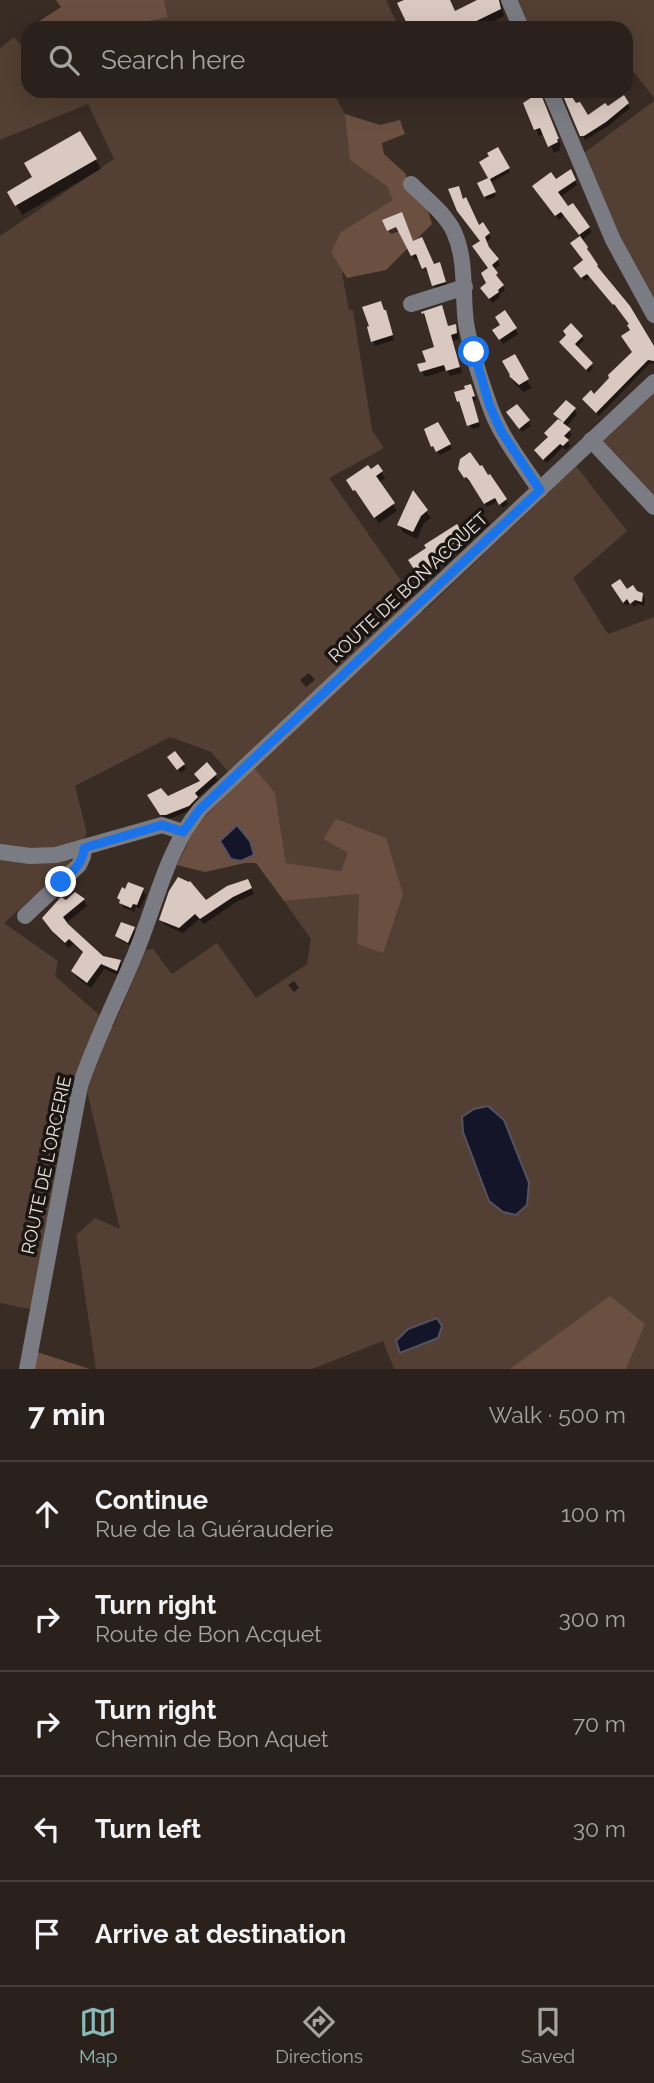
<!DOCTYPE html>
<meta charset="utf-8">
<style>
body{margin:0;font-family:Raleway,sans-serif;background:#332925;color:#f1f3f6}
.stop{position:absolute;width:21px;height:21px;margin:-16px;border:5px solid #1a73e8;border-radius:50%;background:#fff}
.stop.end{background:#1a73e8;border-color:#fff;box-shadow:0 2px 7px #0008}
.list{margin:0;padding:0;list-style:none}
h2{display:flex;justify-content:space-between;align-items:center;height:91px;margin:0;padding:0 28px;font-size:30px}
h2 small{font-size:23px;font-weight:400;color:#a6a3a3}
.list li{display:grid;grid-template-columns:46px 1fr auto;gap:21px;align-items:center;box-sizing:border-box;height:105px;padding:0 28px;border-top:2px solid #473e3b}
.list b{display:block;font-size:26px;white-space:nowrap}
.list p{margin:0;font-size:23px;white-space:nowrap;color:#a6a3a3}
.list em{font-size:23px;font-style:normal;color:#a6a3a3}
.icon{flex:none;width:38px;height:38px;fill:none;stroke:currentColor;stroke-width:2;stroke-linecap:round;stroke-linejoin:round}
.map{position:relative;flex:none;width:654px;height:1369px;overflow:hidden}
.search{position:absolute;background:#2b211c;box-shadow:0 7px 28px #0002;left:21px;right:21px;top:21px;height:77px;display:flex;align-items:center;gap:18px;box-sizing:border-box;padding:0 24px;border-radius:21px;color:#a6a3a3;font-size:26px}
.sheet{height:616px;background:#2b211c}
nav{display:flex;justify-content:space-around;align-items:center;box-sizing:border-box;height:98px;border-top:2px solid #473e3b;background:#2b211c;font-size:19px;color:#a6a3a3}
nav a{display:grid;justify-items:center;gap:4px}
nav .on{color:#8bbbb9}
.map>svg:first-child{display:block}
</style>
<div class="map">
<svg width="654" height="1369" viewBox="0 0 654 1369">
<rect width="100%" height="100%" fill="#392c25"/>
<!-- green -->
<g fill="#533f33" fill-rule="evenodd">
<path d="M164,0h222l13,28h-281l50,-11z"/>
<path d="M516,0h138v98l-24,-31 -4,2v-41h-98z"/>
<path d="M14,37l14,17v37h305c19,43 54,77 84,113l-41,58 -34,11 7,37h4l19,120 12,18 -55,30 94,134 153,-146 51,65 -54,47 35,56 46,-17v752h-260l-11,-28 -71,28h-216l-20,-134 19,-17 25,11 -40,-167 -36,250 -44,-9v-1067l114,-77 -26,-55 -88,36v-92zM170,737l41,15 27,31 37,10 11,70 55,8 8,-18 -26,-14 14,-20 66,75 -46,50 2,-50 -75,7 27,38 -4,25 -51,34 -39,-55 -45,31 -19,-25 -7,1 -33,77 -58,-51 3,-15 -54,-38 61,-54 22,-36 -12,-47z"/>
<path d="M654,101v201l-48,-91 -22,-58z"/>
<path d="M654,392v106l-52,-57z"/>
</g>
<!-- forest -->
<g fill="#6b5042">
<path d="M56,0h108l4,17 -50,11h-89l32,-21z"/>
<path d="M345,114l35,11 20,-5 5,14 -23,9 2,11 22,20v16l21,18 5,16 -46,46 -39,8 -16,-26 10,-20 52,-32 -6,-14 -37,-26z"/>
<path d="M254,768l21,25 11,70 55,8 7,-18 -25,-14 13,-20 50,19 17,56 -20,59 -26,-9 2,-50 -75,7 -28,-38h-11l-40,9 -28,-7 20,-41z"/>
<path d="M610,1296l35,28 -19,45h-116z"/>
<path d="M37,1352l53,17h-55z"/>
</g>
<!-- water -->
<g fill="#15152a" stroke="#565360" stroke-width="2">
<path d="M237,825l13,16 4,14 -13,6 -10,-2 -11,-18z"/>
<path d="M488,1106l16,14 25,63 -2,22 -11,10 -13,-3 -14,-11 -26,-69 -1,-15 12,-8z"/>
<path d="M437,1318l5,8 -4,12 -38,15 -4,-12 12,-12z"/>
</g>
<!-- shadow -->
<g fill="#0007">
<path d="M439,0h9l7,13 26,-13h19l4,16 -24,12h-26z"/>
<path d="M563,91h4l5,10 15,17 20,-9 17,-12 6,11 -22,18 -23,14z"/>
<path d="M543,101l18,45 -2,1 1,3 -6,3 -9,-19 -6,2 -3,-7z"/>
<path d="M80,133l21,36 -79,46 -13,-23 26,-14z"/>
<path d="M497,149l13,23 -20,11 6,13 -9,4 -8,-16 11,-5z"/>
<path d="M573,176l4,9 -17,12 8,12 4,-3 17,22 3,4 -11,9 8,12 -1,1 66,96v14l-4,-1 -51,53 -15,-16 10,-4 40,-43 -2,-22 -1,-6 -13,-18 -2,1 -26,-31 -5,4 -7,-8 7,-12 -12,-17 9,-7 -17,-22 -6,5 -22,-29z"/>
<path d="M458,188l21,40 10,6 2,4 -5,4 14,23 -7,5 12,20 -6,5 1,2 -8,6 -7,-10 5,-24 -9,-28 -20,-26z"/>
<path d="M402,214l11,28 21,24 8,3 6,18 -11,3 -8,-19 -3,1 -6,-14 -5,2 -15,-29 -9,3 -3,-4z"/>
<path d="M441,307l7,21 7,-2 3,5 1,8 -6,2 9,32 -12,3 -3,-6 -22,7 -3,-6 14,-23 -13,-35z"/>
<path d="M505,312l13,22 -15,10 -8,-14 8,-5z"/>
<path d="M387,317l7,23 -19,6 -6,-18z"/>
<path d="M582,337l2,3 -8,8 17,20 -4,5 -26,-28z"/>
<path d="M514,356l17,32 -7,4 -9,-8 -4,-7z"/>
<path d="M467,390h6l3,10 -3,1 7,26 -8,2 -13,-26 9,-3z"/>
<path d="M574,409l3,5 -11,13 6,8 -5,5 3,6 -4,4 -3,-3 -16,16 -8,-8 19,-36 -3,-4z"/>
<path d="M510,417l18,4 3,5 -9,6z"/>
<path d="M438,424l14,25 -12,6 -7,-8 -6,-17z"/>
<path d="M378,467l7,11 -7,5 19,28 -18,12 -31,-42 22,-9z"/>
<path d="M460,468h20l8,9 1,-1 19,28 -5,4 -5,-7 -11,6 -13,-22 -6,-4z"/>
<path d="M413,494l18,24 -7,5 -7,16 -14,-7 -4,-7z"/>
<path d="M457,527l10,16 -34,27 2,4 -11,7 -14,-21z"/>
<path d="M613,586l14,6 15,2 3,5 -1,7 -6,-2 -4,3 -3,-4 -5,3z"/>
<path d="M309,673l6,7 -9,7 -6,-7z"/>
<path d="M172,762l12,3 2,4 -5,4z"/>
<path d="M207,765l11,15 -21,18 2,4 -7,8 -23,9h-5l-14,-23 17,2 34,-16z"/>
<path d="M251,887l3,7 -18,8 -32,22 -5,-5 -16,14 -18,-8 -4,-5z"/>
<path d="M143,890l3,5 -6,14 -4,-2 -2,5 -10,-4 -3,-5z"/>
<path d="M75,894l9,6 3,6 -21,17 36,34 18,5 4,6 -4,8 -16,-7 -13,19 -14,-10 -4,-7 11,-17 -11,-10 -4,4 -12,-11 -9,-12z"/>
<path d="M133,928l3,5 -5,13 -11,-6 -3,-5z"/>
<path d="M294,981l5,7 -5,4 -6,-7z"/>
</g>
<!-- building -->
<g fill="#dac9c0">
<path d="M404,0h46l5,11 22,-11h22l2,9 -39,19h-10l-3,-6 -12,6h-28l-12,-25z"/>
<path d="M561,91h7l8,12 4,-1 8,13 17,-12 3,3 16,-11 5,8 -23,19 -22,14h-4z"/>
<path d="M540,92l19,47h-2l1,3 -10,5 -8,-19 -6,2 -11,-27z"/>
<path d="M80,131l17,28 -82,47 -8,-14 25,-15 -8,-14z"/>
<path d="M498,147l12,21 -20,11 6,13 -12,5 -7,-14 11,-5 -9,-16 10,-6 -2,-3z"/>
<path d="M571,169l5,11 -18,12 10,14 5,-3 17,24 -11,8 -18,-23 -6,4 -23,-30 19,-14 5,7z"/>
<path d="M459,186l4,13 3,-2 13,28 4,-3 7,11 -5,4 4,10 10,12 -7,6 6,8 -2,2 8,10 -6,5 1,2 -10,7 -9,-11 6,-5 -5,-10 7,-5 -16,-22 8,-5 -23,-30 -9,-22z"/>
<path d="M402,212l11,29 9,-4 12,27 6,-2 6,20 -14,4 -6,-19 -4,2 -6,-15 -5,2 -15,-29 -9,4 -5,-11z"/>
<path d="M580,236l8,11 -1,2 3,4 8,12 -1,1 33,40 24,40v15l-6,-1 -52,53 -14,-14 9,-9 3,4 15,-16 -1,-3 24,-23 -11,-16 9,-6 -3,-5 2,-1 -15,-20 -1,1 -26,-31 -6,4 -8,-10 10,-8 -13,-17z"/>
<path d="M381,301l3,9h2l7,25 -22,7 -4,-15 2,-1 -7,-19z"/>
<path d="M442,305l6,21 8,-2 1,9 -6,2 9,32 -14,4 -2,-6 -24,7 -3,-8 9,-2 -4,-11 12,-4 -10,-34 -2,1 -1,-2z"/>
<path d="M505,310l12,18 -18,12 -7,-10 8,-5 -5,-8z"/>
<path d="M571,323l12,13 -8,8 18,19 -7,7 -27,-28 7,-7 -3,-4z"/>
<path d="M515,354l14,25 -10,6 -10,-9 1,-1 -8,-14z"/>
<path d="M471,384l4,12 -3,1 7,25 -12,4 -8,-25 -2,1 -3,-10 11,-3 -1,-3z"/>
<path d="M566,400l10,8 -13,15 8,6 -7,7 5,4 -6,6 -3,-2 -17,16 -9,-10 14,-13 -4,-4 14,-14 5,3 -10,-8z"/>
<path d="M517,404l13,16 -11,9 -13,-17z"/>
<path d="M438,422l13,22 -15,8 -3,-6 -2,1 -7,-18z"/>
<path d="M470,452l10,14 2,-1 6,10 2,-1 17,25 -8,6 -4,-7 -11,6 -15,-24 -3,-3 -2,1 -6,-9 2,-10z"/>
<path d="M378,464l5,7 -7,5 19,27 -21,15 -19,-28 -2,1 -7,-11 22,-15 3,4z"/>
<path d="M413,490l15,20 -7,6 -8,16 -16,-7z"/>
<path d="M457,524l9,14 -35,26 3,4 -14,10 -12,-18 18,-12 -2,-3z"/>
<path d="M620,579l7,10 6,-4 4,6 6,2 -1,9 -7,-2 -5,4 -3,-5 -4,4 -12,-18z"/>
<path d="M175,751l10,13 -8,6 -10,-13z"/>
<path d="M207,762l10,12 -22,19 3,4 -9,9 -23,9h-6l-13,-20 14,-7 7,8 32,-15 -6,-7z"/>
<path d="M178,877l11,5 1,-1 16,19 21,-14 21,-7 4,9 -19,9 -33,22 -5,-5 -16,14 -20,-8 10,-29z"/>
<path d="M128,882l16,6 -7,17 -4,-1 -2,4 -12,-5 1,-3 -3,-2 5,-11 3,2z"/>
<path d="M75,892l10,7 -22,18 5,7 35,32 18,4 -4,11 -16,-7 -14,19 -16,-12 12,-19 -14,-13 -4,4 -13,-12 -10,-13 19,-21 5,3z"/>
<path d="M121,922l14,5 -7,16 -13,-7z"/>
</g>
<g fill="none" stroke-linecap="round" stroke-linejoin="round">
<!-- minor -->
<g stroke="#7b7c83" stroke-width="16">
<path d="M509,0l12,28"/>
<path d="M550,91l63,149 41,75"/>
<path d="M411,184c14,14 34,29 43,48 13,29 8,61 12,91 4,24 14,55 22,78 10,32 33,61 52,89"/>
<path d="M411,304l54,-17"/>
<path d="M591,440l63,67"/>
<path d="M0,852l30,4 26,-1 106,-30 21,7"/>
<path d="M25,916l54,-51 4,-9 1,-8"/>
<path d="M27,1369l53,-283c15,-45 36,-86 54,-129 21,-49 32,-107 66,-148l454,-427"/>
</g>
</g>
<g fill="none" stroke-linecap="round" stroke-linejoin="round">
<!-- route -->
<path stroke="#1a73e8" stroke-width="9" d="M61,882c11,-10 22,-18 23,-34l78,-23 21,7 17,-23 340,-319 -39,-59 -12,-27 -15,-52"/>
</g>
<g text-anchor="middle" dominant-baseline="central" stroke-width="7" stroke-linejoin="round" paint-order="stroke">
<!-- street labels -->
<g font-size="18" fill="#ece3df" stroke="#1c1613">
<text transform="translate(408 587) rotate(-43)">ROUTE DE BON ACQUET</text>
<text transform="translate(46 1165) rotate(-78)">ROUTE DE L'ORCERIE</text>
</g>
</g>
</svg>
<div class="stop" style="left:474px;top:352px"></div>
<div class="stop end" style="left:61px;top:882px"></div>
<div class="search"><svg class="icon" aria-label="search" viewBox="0 0 24 24"><circle cx="10" cy="10" r="6"/><path d="M15 15l6 6"/></svg>Search here</div>
</div>
<section class="sheet">
<h2>7 min<small>Walk · 500 m</small></h2>
<ul class="list">
<li><svg class="icon" aria-label="ahead" viewBox="0 0 24 24"><path d="M12 20V5M6 11l6-6 6 6"/></svg><div><b>Continue</b><p>Rue de la Guérauderie</p></div><em>100 m</em></li>
<li><svg class="icon" aria-label="right" viewBox="0 0 24 24"><path d="M7 20v-9h11M14 6l5 5-5 5"/></svg><div><b>Turn right</b><p>Route de Bon Acquet</p></div><em>300 m</em></li>
<li><svg class="icon" aria-label="right" viewBox="0 0 24 24"><path d="M7 20v-9h11M14 6l5 5-5 5"/></svg><div><b>Turn right</b><p>Chemin de Bon Aquet</p></div><em>70 m</em></li>
<li><svg class="icon" aria-label="left" viewBox="0 0 24 24"><path d="M17 20v-9H6M10 6l-5 5 5 5"/></svg><div><b>Turn left</b></div><em>30 m</em></li>
<li><svg class="icon" aria-label="arrive" viewBox="0 0 24 24"><path d="M6 21V4h12l-3 4 3 4H6"/></svg><div><b>Arrive at destination</b></div></li>
</ul>
</section>
<nav>
<a class="on"><svg class="icon" aria-label="map" viewBox="0 0 24 24"><path d="M3 6l6-2 6 2 6-2v14l-6 2-6-2-6 2zM9 4v14M15 6v14"/></svg>Map</a>
<a><svg class="icon" aria-label="directions" viewBox="0 0 24 24"><path d="M12 3l9 9-9 9-9-9zM9 14v-3h6M13 9l2 2-2 2"/></svg>Directions</a>
<a><svg class="icon" aria-label="saved" viewBox="0 0 24 24"><path d="M7 4h10v16l-5-4-5 4z"/></svg>Saved</a>
</nav>
